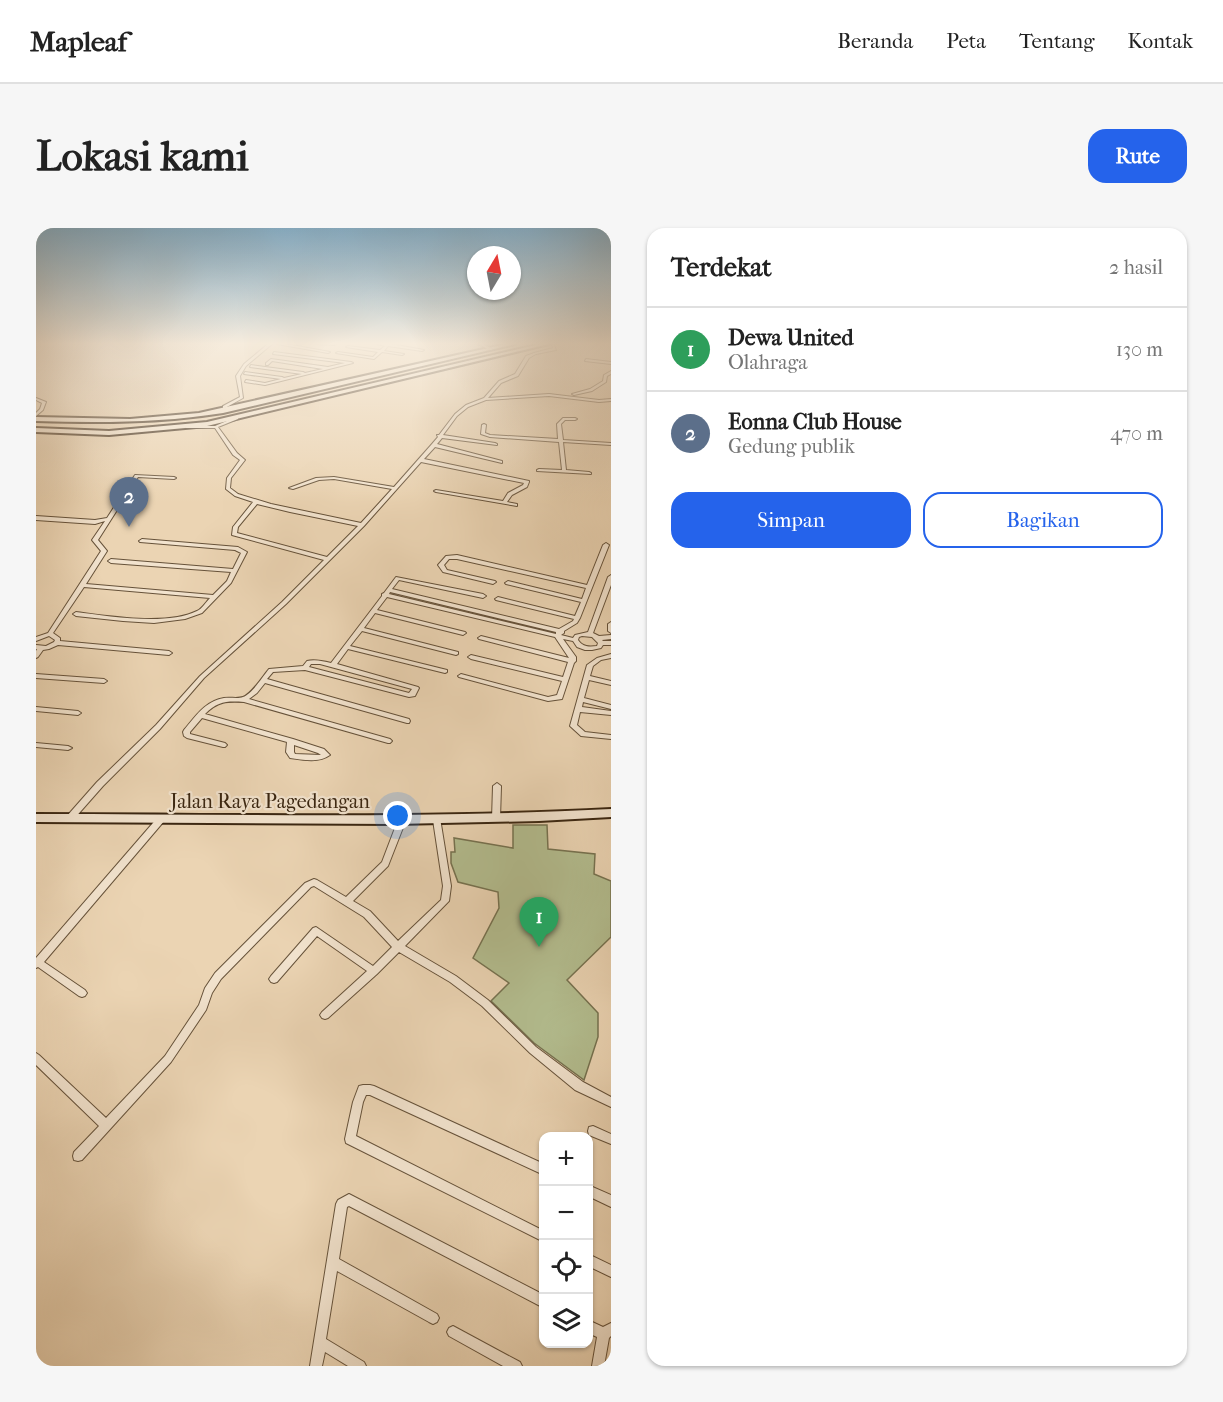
<!DOCTYPE html>
<html lang="id">
<meta charset="utf-8">
<style>
body{margin:0;font-family:"IM FELL French Canon",serif;background:#f6f6f6;color:#222}
.controls{position:absolute;right:18px;bottom:18px;display:grid;overflow:hidden;border-radius:12px;box-shadow:0 2px 4px #0004}
.controls button{width:54px;height:54px;display:grid;place-items:center;padding:0;border:0;border-bottom:2px solid #e0e0e0;background:#fff;color:#222;font:30px sans-serif}
.compass{position:absolute;left:431px;top:18px;width:54px;height:54px;border-radius:50%;background:#fff;box-shadow:0 2px 4px #0004;rotate:10deg}
.you{position:absolute;left:362px;top:588px;width:21px;height:21px;margin:-15px;border:4px solid #fff;border-radius:50%;background:#1a73e8;box-shadow:0 0 0 9px #1a73e833}
.badge{display:grid;place-items:center;width:39px;height:39px;border-radius:50%;background:#2563eb;color:#fff;font-size:20px;font-weight:700}
.pin{position:absolute;translate:-50% -50px;filter:drop-shadow(0 2px 3px #0008)}
.pin::after{content:'';position:absolute;top:32px;width:21px;height:18px;background:inherit;clip-path:polygon(0 0,100% 0,50% 100%)}
.list{margin:0;padding:0;list-style:none}
h2{display:flex;justify-content:space-between;align-items:center;height:78px;margin:0;padding:0 24px;font-size:26px}
h2 small{font-size:20px;font-weight:400;color:#767676}
.list li{display:grid;grid-template-columns:39px 1fr auto;gap:18px;align-items:center;box-sizing:border-box;height:84px;padding:0 24px;border-top:2px solid #e0e0e0}
.list b{display:block;font-size:22px;white-space:nowrap}
.list p{margin:0;font-size:20px;white-space:nowrap;color:#767676}
.list em{font-size:20px;font-style:normal;color:#767676}
.actions{display:flex;gap:12px;padding:18px 24px}
.actions a{flex:1;padding:14px 0;border:2px solid #2563eb;border-radius:18px;text-align:center;font-size:21px;color:#2563eb}
.actions .main{background:#2563eb;color:#fff}
.icon{flex:none;width:33px;height:33px;fill:none;stroke:currentColor;stroke-width:2;stroke-linecap:round;stroke-linejoin:round}
.map{position:relative;flex:none;width:575px;height:1138px;overflow:hidden;border-radius:18px}
header{display:flex;align-items:center;gap:36px;box-sizing:border-box;height:84px;padding:0 30px;background:#fff;border-bottom:2px solid #e0e0e0}
header strong{font-size:28px}
nav{display:flex;gap:33px;margin-inline-start:auto;font-size:21px}
.intro{display:flex;align-items:center;justify-content:space-between;box-sizing:border-box;height:144px;padding:0 36px}
h1{margin:0;font-size:42px}
.button{padding:15px 27px;border-radius:18px;background:#2563eb;color:#fff;font-size:21px;font-weight:700}
main{display:flex;gap:36px;padding:0 36px}
aside{flex:1;background:#fff;border-radius:18px;box-shadow:0 2px 4px #0004}
.map>svg:first-child{display:block}
</style>
<header>
<strong>Mapleaf</strong>
<nav><a>Beranda</a><a>Peta</a><a>Tentang</a><a>Kontak</a></nav>
</header>
<div class="intro"><h1>Lokasi kami</h1><a class="button">Rute</a></div>
<main>
<div class="map">
<svg width="575" height="1138" viewBox="0 0 575 1138">
<rect width="100%" height="100%" fill="#ebd4b3"/>
<filter id="stains"><feTurbulence type="fractalNoise" baseFrequency=".00333" numOctaves="4"/><feColorMatrix values="0 0 0 0 .2 0 0 0 0 .09 0 0 0 0 .02 0 0 0 .5 -.17"/></filter>
<radialGradient id="worn" r=".72"><stop offset=".6" stop-color="#630" stop-opacity="0"/><stop offset="1" stop-color="#630" stop-opacity=".3"/></radialGradient>
<!-- green -->
<path fill="#b3bd8f" stroke="#767250" stroke-width="1.5" d="M477,597h34l1,24 47,5 -1,20 17,7v56l-44,43 31,33v24l-14,43 -50,-37 -43,-42 18,-18 -36,-25 26,-50 -1,-16 -40,-10 -7,-19v-11h4l-1,-14 59,10z"/>
<g fill="none" stroke-linecap="round" stroke-linejoin="round">
<!-- street casing -->
<g stroke="#66523a" stroke-width="2">
<g id="street">
<path d="M232,116h4l-26,22 -6,10 3,22 -18,10h-2v-2l17,-9 -4,-21 8,-12z"/>
<path d="M241,116h9l44,8 -2,1z"/>
<path d="M280,116h20l-2,1z"/>
<path d="M341,116h14l33,6 -2,1 -34,-5 -4,5 20,3 -2,1 -20,-3 -8,7 -38,-6 2,-1 35,5 5,-5 -32,-5 2,-1 32,4 5,-4z"/>
<path d="M442,116h5l10,5 -3,1z"/>
<path d="M516,117h2l2,5 -20,4 -7,4 -11,18 -17,7 -13,15 61,-4 50,6 12,-1v2l-12,1 -50,-6 -63,4 -18,7 -11,9 -14,19 52,8 2,1v1l-55,-7 -5,6 65,17v2l-67,-16 -11,12 105,22v1l-2,5 -15,8 -5,7 10,2v2l-81,-14 -2,-1 2,-1 67,11 5,-8 15,-8 1,-2 -103,-21 -57,64 -78,78 -82,74 -44,51 -57,57 -30,34h-6l-1,-2 1,-2 30,-34 59,-57 44,-49 82,-74 42,-42 -92,-25 1,-8 20,-25 -18,-6 -9,-7 1,-11 13,-18 -7,-5 -18,-27h-29v-2h29l21,-9h2v2l-20,8 19,26 8,7 -14,18 -1,10 8,6 33,10 90,19 31,-34 -58,-10 -15,1 -26,9 -4,-1 27,-10 18,-1 60,10 38,-43 6,-7 -1,-2h2l16,-21 11,-9 18,-7 15,-17 16,-7 11,-18 8,-3 19,-5zM221,276l33,8 68,14 -31,31 -90,-24 1,-6z"/>
<path d="M238,124l77,10 2,1 -88,22 -20,-3 1,-2 19,3 16,-4 -37,-5 1,-2 37,5 2,1 18,-4 -52,-7 1,-2 52,7 2,1 18,-4 -51,-8 -4,4h-2v-2l5,-4 57,8 17,-4 -72,-9z"/>
<path d="M550,131l25,3v2l-26,-3z"/>
<path d="M575,143v3l-4,2 -1,6 -14,9 -18,4 -2,-1 18,-5 13,-8 1,-6z"/>
<path d="M0,170l10,4 -3,8 -7,6v-3l4,-4 2,-6 -6,-3z"/>
<path d="M527,190h12l2,1 -2,1h-10l-4,4 2,16 48,3v2l-48,-3 3,28 23,2 2,1v1l-54,-3v-1l2,-1 23,1 -3,-28 -69,-5 -9,-3 1,-9 2,-1 2,1 -1,8 5,2 68,4 -1,-15z"/>
<path d="M99,247l39,2 2,1 -2,1 -36,-2 -40,63 9,11 -21,33 127,11 14,-14 4,-9 -120,-9 -3,-2 3,-2 122,10 8,-16 -6,-3 -95,-8 -1,-1 3,-2 96,8 9,5 -16,31 -29,30 -17,6 -31,4 -31,-2 -47,-5 -3,-2 3,-2c32,4 91,14 121,-1 5,-2 9,-9 13,-13l-126,-11 -31,46 7,5v3l109,10 3,2 -3,2 -111,-10 -9,4 -6,1 -5,7 -2,1v-7l1,-2h-1v-4l10,1 8,-4 1,-2 -6,-4 -13,5v-4l12,-4 53,-82 -9,-11 13,-19 -10,3 -59,-4v-4l59,4 12,-2z"/>
<path d="M570,315l3,2 -29,73 -3,5 -13,8v2l-3,2 12,3 2,-3 13,-3 20,-55 3,-2v10l-18,48 6,3 12,-1v4l-9,1 1,1h8v4h-8l-2,3 -9,2h-7l-8,-3 -4,-6 -10,-2 13,18v4l-2,2 -12,36 -14,2 -89,-24 -1,-1 3,-2 87,23 9,-2 5,-14 -91,-22 -3,-2 3,-2 92,22 5,-15 -89,-23 -1,-1 3,-2 88,22 -14,-21 -168,-40 -10,13 88,22 1,1 -3,2 -88,-22 -11,15 94,24v2l-2,1 -94,-24 -12,15 97,24v2l-2,1 -97,-24 -11,15 81,23 1,1 -4,8 -6,1 -104,-27 -32,2 -6,7 142,40 1,2 -1,2h-2l-142,-40 -8,10 -8,6 141,40 2,2 -2,2h-2l-144,-41c-17,-1 -26,-1 -39,12l88,25 31,10 6,6c-11,8 -27,5 -40,3l-4,-6 1,-10 -85,-24 -12,14v2l35,9 2,2 -2,2h-2l-36,-9 -3,-2 -1,-4 1,-2c11,-13 21,-29 40,-32 6,-1 14,1 19,-1 9,-3 20,-21 26,-28l34,-3 4,-5c8,-2 16,0 24,2l51,-67v-2l2,-1 12,-16 87,17 3,2 -3,2 -84,-18 -7,9 167,40 14,-8 1,-2 -78,-19 -1,-1 3,-2 77,19 6,-14 -75,-18 -1,-1 3,-2 74,18 4,-11 -129,-29h-8l-5,6 3,5 48,11 1,1 -3,2 -50,-12 -5,-7 8,-9 11,-1 130,30 16,-40zM354,364l166,40v2l-167,-40zM546,408l10,1 6,6 -1,3c-8,1 -14,1 -19,-6l1,-3zM275,436h9l92,25 -3,4 -100,-26zM258,517l24,8 3,2 -26,-1 -1,-2z"/>
<path d="M575,394v11l-3,-2v-7z"/>
<path d="M575,426v4l-10,2 -8,6 -3,10 21,5v4l-22,-5 -5,18 27,7v4l-28,-7 -1,5 29,4v4l-31,-3 -3,13 8,7 26,3v4l-30,-3 -11,-10 17,-61 10,-7z"/>
<path d="M0,446l68,5 3,2 -3,2 -68,-5z"/>
<path d="M0,479l42,4 3,2 -3,2 -42,-4z"/>
<path d="M0,515l32,3 4,2 -4,2 -32,-3z"/>
<path d="M461,555l4,3 -1,33 -1,2h-6l-1,-2 1,-33z"/>
<path d="M126,587l3,1 1,2 -1,2 -121,142 41,28 2,3 -2,3 -3,1 -3,-1 -41,-29 -2,1v-10l123,-142z"/>
<path d="M366,589l3,1 1,2 -18,46 -35,35 17,10 28,30 43,-41 2,-14 -10,-66 1,-2h6l11,68 -2,15 -44,45 51,30 32,24 48,47 47,35 28,15v10l-36,-17 -45,-37 -48,-47 -32,-24 -51,-30 -22,22 -49,44 -3,1 -3,-1 -2,-3 2,-3 45,-41 -50,-35 -40,46 -3,1 -3,-1 -2,-3 2,-3 42,-48 3,-1 57,39 19,-19 -28,-30 -50,-31 -3,1 -90,92 -9,14 -6,17 -35,52 -89,98 -4,1 -4,-1 -1,-4 1,-4 25,-26 -63,-61v-12l3,2 67,63 59,-62 34,-51 6,-17 10,-15 90,-90 9,-4 3,1 29,17 36,-35 16,-42 1,-2z"/>
<path d="M327,857h7l4,1 170,78v11l-174,-80h-4l-3,7 -7,34 188,95v11l-198,-99 -1,-4 8,-37 6,-16z"/>
<path d="M557,898l18,8v10l-22,-9 -1,-4 1,-4z"/>
<path d="M552,957l23,10v12l-23,-11z"/>
<path d="M313,966l195,101v13l-195,-102 -2,1 -8,52 98,55 2,4 -2,4 -4,2 -4,-2 -92,-51 -11,68 38,23 2,4h-18l-23,-14 -3,14h-12l26,-162 2,-4z"/>
<path d="M552,1026l23,11v12l-23,-11z"/>
<path d="M552,1092l15,7 8,-4v13l-2,2 -5,28h-12l5,-29 -9,-4z"/>
<path d="M417,1098l67,36 2,4h-19l-54,-30 -2,-4 2,-4z"/>
</g>
</g>
<!-- secondary casing -->
<g stroke="#3a2611" stroke-width="4">
<g id="secondary">
<path d="M470,116h9l-292,69c-62,10 -124,10 -187,8v-4l94,2 69,-6z"/>
<path d="M504,116h9l-342,82 -98,9 -73,-3v-4l73,3 98,-9z"/>
<path d="M575,581v8l-72,4 -143,3 -360,-2v-8c192,0 383,5 575,-5z"/>
</g>
</g>
<!-- street -->
<use href="#street" fill="#f2e3ce" fill-rule="evenodd"/>
<!-- secondary -->
<use href="#secondary" fill="#f2e3ce" fill-rule="evenodd"/>
</g>
<!-- sky -->
<linearGradient id="sky" x2="0" y2="1"><stop stop-color="#88b5d2"/><stop offset="0.42" stop-color="#f6ecdd"/><stop offset="1" stop-color="#f6ecdd" stop-opacity="0"/></linearGradient>
<rect width="575" height="275" fill="url(#sky)"/>
<g text-anchor="middle" dominant-baseline="central" stroke-width="4.5" stroke-linejoin="round" paint-order="stroke">
<!-- street labels -->
<g font-size="20" fill="#3a2611" stroke="#f2e3ce">
<text x="234" y="573">Jalan Raya Pagedangan</text>
</g>
</g>
<rect width="100%" height="100%" filter="url(#stains)"/>
<rect width="100%" height="100%" fill="url(#worn)"/>
</svg>
<div class="controls">
<button>+</button>
<button>−</button>
<button><svg class="icon" aria-label="locate" viewBox="0 0 24 24"><circle cx="12" cy="12" r="6"/><path d="M12 2v4M12 18v4M2 12h4M18 12h4"/></svg></button>
<button><svg class="icon" aria-label="layers" viewBox="0 0 24 24"><path d="M12 4l9 5-9 5-9-5zM3 14l9 5 9-5"/></svg></button>
</div>
<svg class="compass" viewBox="-18 -18 36 36"><path d="M0-13l5 13h-10z" fill="#e53935"/><path d="M0 13l5-13h-10z" fill="#767676"/></svg>
<div class="you"></div>
<div class="pin badge" style="left:503px;top:719px;background:#2e9e5b">1</div>
<div class="pin badge" style="left:93px;top:299px;background:#5c6f8a">2</div>
</div>
<aside>
<h2>Terdekat<small>2 hasil</small></h2>
<ul class="list">
<li><span class="badge" style="background:#2e9e5b">1</span><div><b>Dewa United</b><p>Olahraga</p></div><em>130 m</em></li>
<li><span class="badge" style="background:#5c6f8a">2</span><div><b>Eonna Club House</b><p>Gedung publik</p></div><em>470 m</em></li>
</ul>
<div class="actions"><a class="main">Simpan</a><a>Bagikan</a></div>
</aside>
</main>
